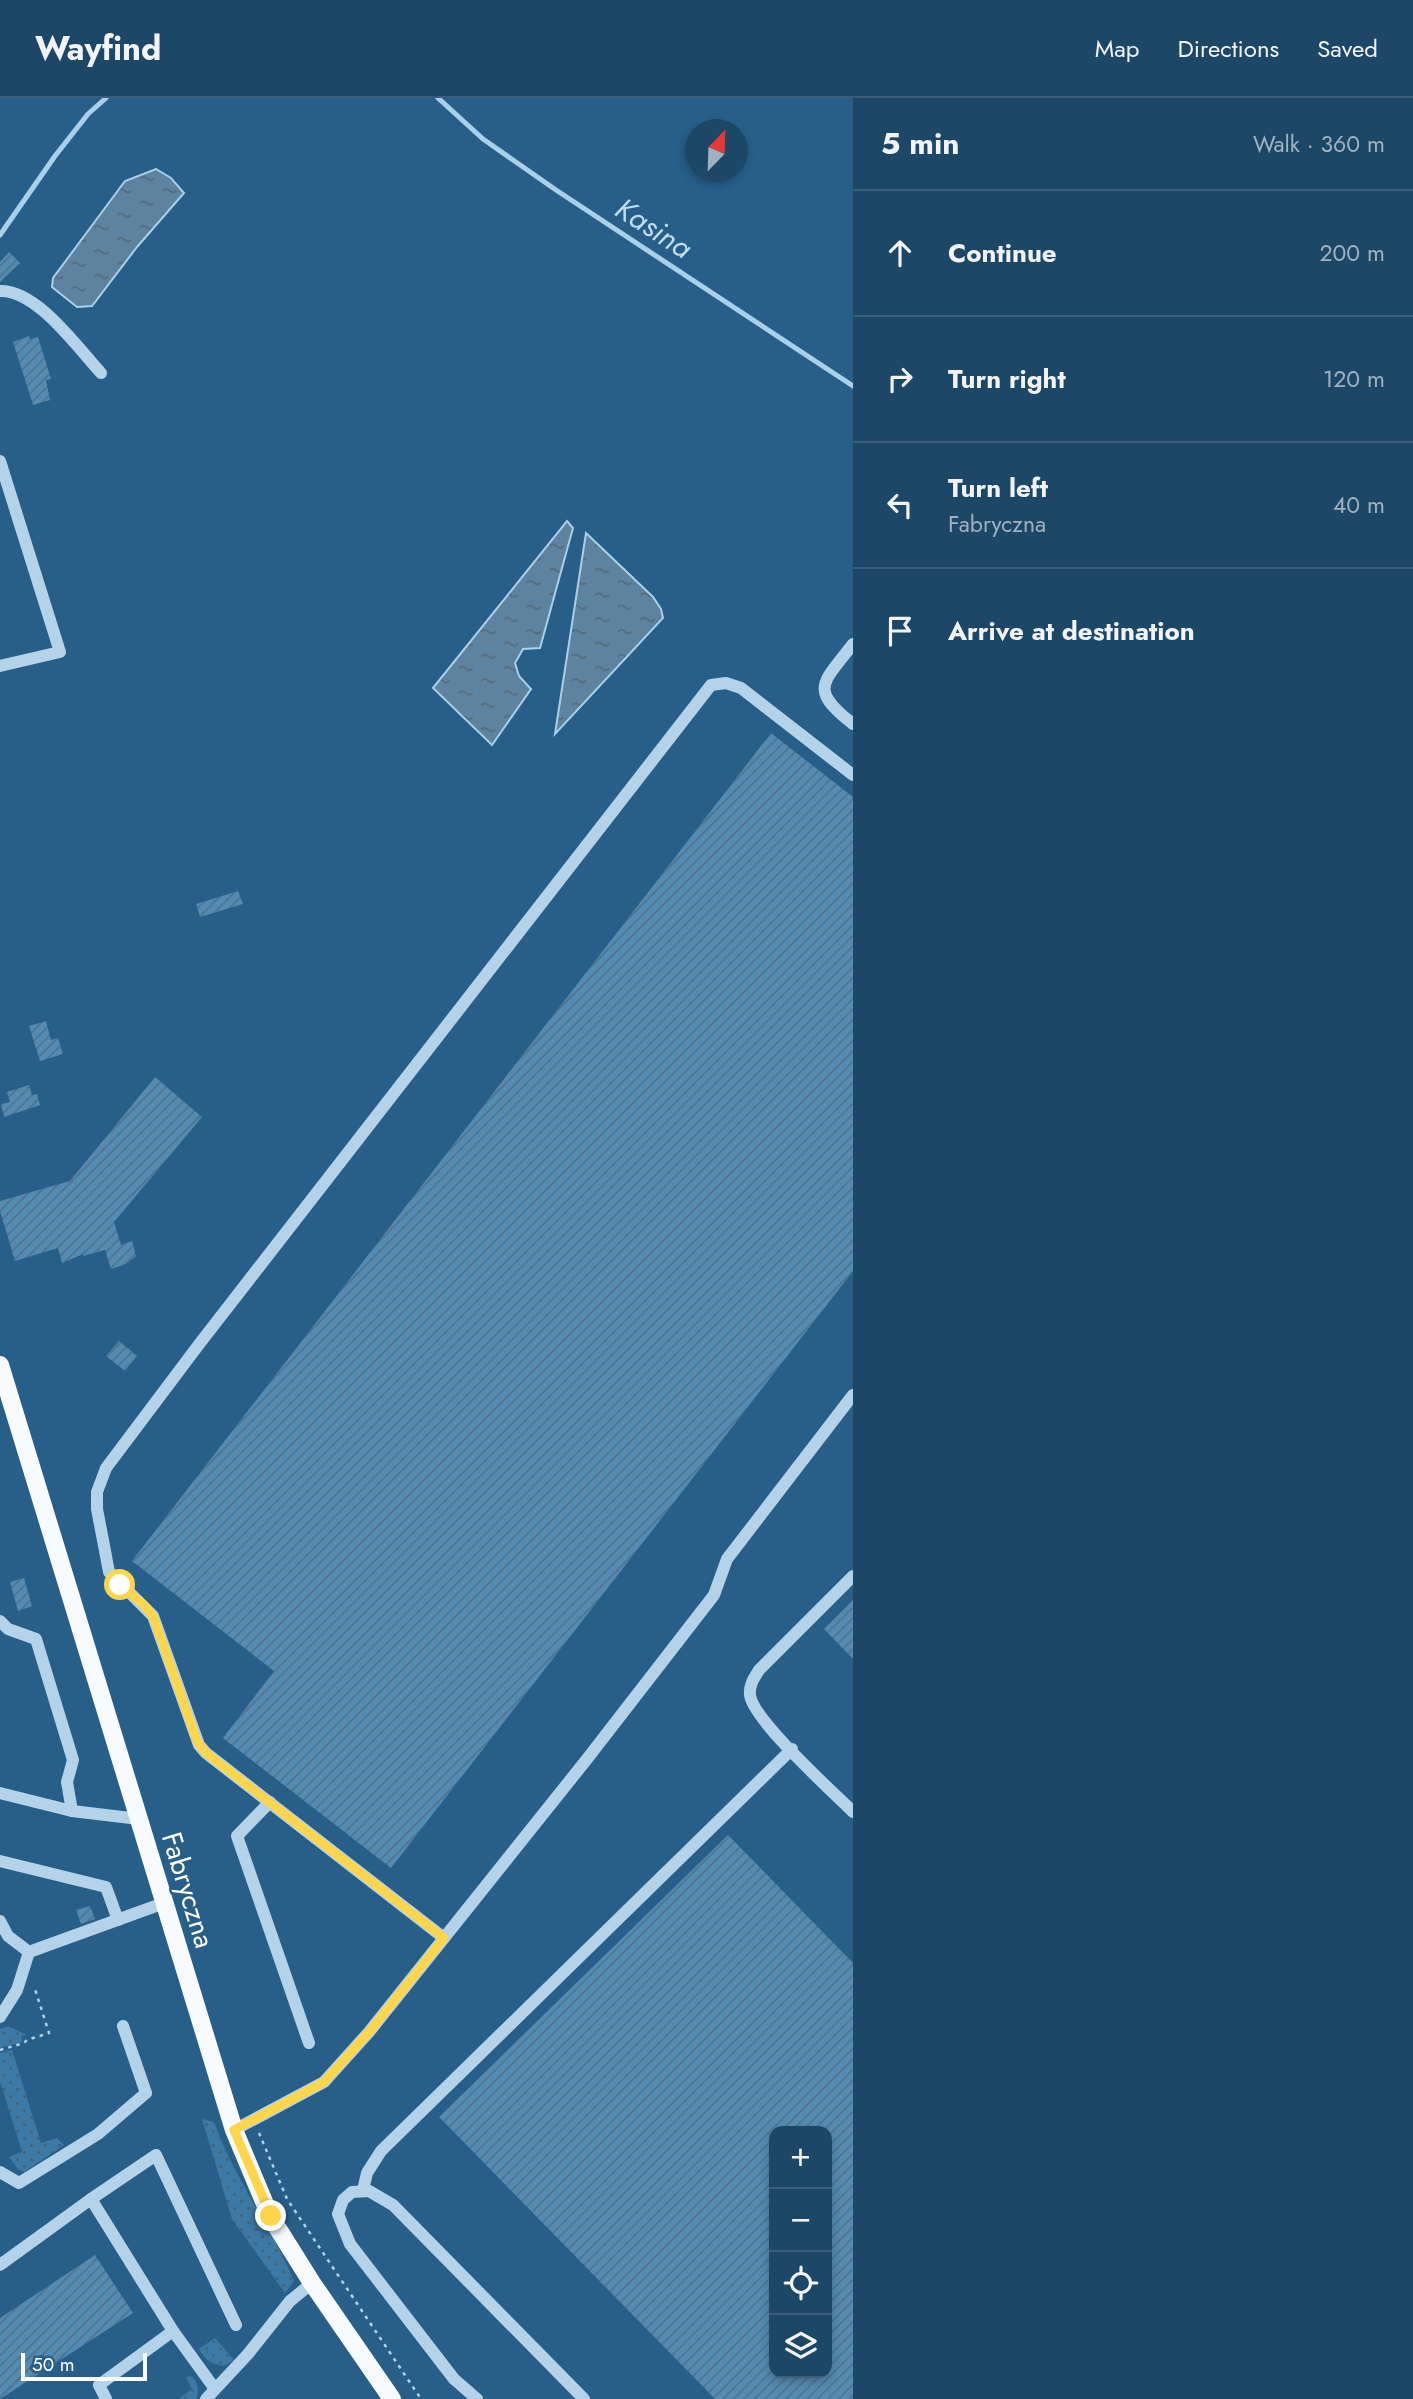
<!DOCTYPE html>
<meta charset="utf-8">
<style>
body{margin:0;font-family:Jost,sans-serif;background:#254e6d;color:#f1f3f6}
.controls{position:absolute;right:21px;bottom:21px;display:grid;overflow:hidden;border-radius:14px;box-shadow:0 4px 10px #0003}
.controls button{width:63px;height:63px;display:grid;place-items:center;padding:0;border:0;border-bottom:2px solid #3b5f7b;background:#1d4767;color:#f1f3f6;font:35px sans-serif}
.compass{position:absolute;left:685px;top:21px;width:63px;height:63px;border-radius:50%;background:#1d4767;box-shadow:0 4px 10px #0003;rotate:23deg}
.scale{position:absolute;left:21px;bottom:18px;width:126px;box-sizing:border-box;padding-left:7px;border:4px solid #fff;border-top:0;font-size:19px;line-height:24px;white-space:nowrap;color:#fff;-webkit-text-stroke:5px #275f89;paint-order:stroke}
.stop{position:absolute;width:21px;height:21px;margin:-16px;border:5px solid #ffd54a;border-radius:50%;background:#fff}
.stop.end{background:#ffd54a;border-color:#fff;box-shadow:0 2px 7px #0008}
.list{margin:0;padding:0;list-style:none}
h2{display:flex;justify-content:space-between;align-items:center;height:91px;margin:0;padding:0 28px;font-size:30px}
h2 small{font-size:23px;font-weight:400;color:#a0b2c0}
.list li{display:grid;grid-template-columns:46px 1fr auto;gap:21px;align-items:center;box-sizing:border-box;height:126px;padding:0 28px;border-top:2px solid #3b5f7b}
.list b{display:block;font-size:26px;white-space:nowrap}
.list p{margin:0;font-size:23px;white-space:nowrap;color:#a0b2c0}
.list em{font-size:23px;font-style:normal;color:#a0b2c0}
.icon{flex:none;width:38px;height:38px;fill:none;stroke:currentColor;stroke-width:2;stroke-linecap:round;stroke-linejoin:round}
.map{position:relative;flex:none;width:853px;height:2301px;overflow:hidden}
header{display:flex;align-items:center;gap:42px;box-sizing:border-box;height:98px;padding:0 35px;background:#1d4767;border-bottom:2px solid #3b5f7b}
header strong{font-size:33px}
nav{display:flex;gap:38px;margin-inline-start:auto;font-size:24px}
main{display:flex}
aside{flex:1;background:#1d4767}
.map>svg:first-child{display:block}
</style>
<header>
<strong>Wayfind</strong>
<nav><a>Map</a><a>Directions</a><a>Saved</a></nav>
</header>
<main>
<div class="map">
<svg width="853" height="2301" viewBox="0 0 853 2301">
<defs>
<pattern id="grass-dots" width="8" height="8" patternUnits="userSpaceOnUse" patternTransform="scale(1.75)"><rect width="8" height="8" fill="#3c7aa5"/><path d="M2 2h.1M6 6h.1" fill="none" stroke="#446378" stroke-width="1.8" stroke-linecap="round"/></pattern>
<pattern id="water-ripples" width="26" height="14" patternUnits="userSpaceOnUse" patternTransform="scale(1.75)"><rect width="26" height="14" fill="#5d839e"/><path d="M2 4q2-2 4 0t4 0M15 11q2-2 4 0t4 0" fill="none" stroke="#556a79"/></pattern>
<pattern id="building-hatch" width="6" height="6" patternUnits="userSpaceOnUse" patternTransform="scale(1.75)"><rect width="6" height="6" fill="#548bb2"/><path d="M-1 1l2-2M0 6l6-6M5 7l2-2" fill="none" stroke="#517289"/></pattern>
</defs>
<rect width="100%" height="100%" fill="#275f89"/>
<!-- grass -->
<g fill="url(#grass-dots)">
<path d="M9,1928l17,9 -5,1 1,6 -22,6v-19z"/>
<path d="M12,1952l29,93 16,-5 7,7 -40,27 -6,-3 -9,-12 13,-5 -22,-71v-28z"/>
<path d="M202,2021l12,3c20,56 57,104 80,159l-9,12 -53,-74z"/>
<path d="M215,2240l19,22 -10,6c-13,-2 -19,-6 -25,-17z"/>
<path d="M192,2278c5,5 8,16 4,23h-17l13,-10 -6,-12z"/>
</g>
<!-- water -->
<g fill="url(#water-ripples)" stroke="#a8d0e9" stroke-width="2">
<path d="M156,71l15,9 13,15 -47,54 -45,59 -15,1 -25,-20 1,-9 72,-97z"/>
<path d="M567,423l6,7 -33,120 -17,1 -8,14 4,13 12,13 -39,56 -59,-57z"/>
<path d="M586,435l67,64 8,12 2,9 -108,116z"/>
</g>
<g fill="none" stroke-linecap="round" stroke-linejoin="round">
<!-- stream -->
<g stroke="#a8d0e9" stroke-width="5">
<path d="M438,0l45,41 73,51 297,196"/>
<path d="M0,137l55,-79 33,-42 18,-16"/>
</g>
</g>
<!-- building -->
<g fill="url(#building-hatch)" fill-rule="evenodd">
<path d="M9,154l11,11 -20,19v-20z"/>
<path d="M29,238l1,3 8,-2 13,42 -5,1 4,20 -17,5 -20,-63z"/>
<path d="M771,635l82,64v474l-462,597 -168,-130 51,-67 -142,-110z"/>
<path d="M238,793l5,13 -43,13 -4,-13z"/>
<path d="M46,923l5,19 7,-2 5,16 -23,7 -11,-35z"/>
<path d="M155,979l47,40 -88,105 7,23 11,-4 4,15 -10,8 -15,5 -6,-19 -22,6v-2l-21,9 -4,-15 -43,13 -15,-50v-10l70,-20z"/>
<path d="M29,987l3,10 5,-1 3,11 -36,12 -3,-13 9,-2 -3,-10z"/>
<path d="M119,1243l18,15 -12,15 -19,-15z"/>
<path d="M24,1480l8,28 -14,5 -8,-29z"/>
<path d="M853,1502v59l-29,-30z"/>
<path d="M728,1737l125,128v436h-138l-276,-282zM774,2033h53v242h-53z"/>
<path d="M90,1808l5,13 -14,5 -5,-14z"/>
<path d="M95,2157l38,58 -133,86v-81z"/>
</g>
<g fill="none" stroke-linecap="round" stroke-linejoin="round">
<!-- path -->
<g stroke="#b4d3e9" stroke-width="2.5" stroke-dasharray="3.5 5" stroke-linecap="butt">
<path d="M0,1952l24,-7 3,-3 22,-7 -15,-47"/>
<path d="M259,2035l28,66 134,200"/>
</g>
<!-- minor -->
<g stroke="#b4d3e9" stroke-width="12">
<path d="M0,193c37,-1 77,56 101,82"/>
<path d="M0,363l60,191 -60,14"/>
<path d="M853,546c-30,39 -45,45 0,80"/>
<path d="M853,1478l-94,94c-5,8 -10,15 -9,25 3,25 82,96 103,117"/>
<path d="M0,1523l8,8 28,10 37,121 -6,22 5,29 67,8"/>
<path d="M0,1695l72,18"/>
<path d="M270,1704l-33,34 72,207"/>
<path d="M0,1763l106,26 12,33"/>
<path d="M0,1823l8,15 21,16"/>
<path d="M444,1840l-238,-185 -7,-8 -46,-129 -44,-44 -12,-63v-17l9,-24 94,-125 511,-658 15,-2 15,5 112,87"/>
<path d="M29,1854l135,-49"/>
<path d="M0,1919l17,-27 12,-38"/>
<path d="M234,2032l90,-48 45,-50 218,-273 127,-164 13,-36 126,-164"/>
<path d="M0,2074l19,11 79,-49 48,-41 -23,-67"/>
<path d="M363,2092l4,-17 14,-22 411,-402"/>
<path d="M0,2167l91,-66"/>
<path d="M215,2291l-42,-58 -82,-132 65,-44 80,170"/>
<path d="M106,2301l-7,-14 74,-54"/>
<path d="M206,2301l42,-45 42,-53 22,-18"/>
<path d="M477,2301l-23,-20 -104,-135 -12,-30 5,-14 9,-8 17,-1 24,14 191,194"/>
</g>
<!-- major -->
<path stroke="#f7fbfe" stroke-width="18" d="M0,1267l234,765 36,86 42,67 80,116"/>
</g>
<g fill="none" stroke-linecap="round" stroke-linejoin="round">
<!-- route -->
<path stroke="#ffd54a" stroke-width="9" d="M120,1487l23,19 10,12 44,125 9,12 238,185 -75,94 -45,50 -90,48 37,86"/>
</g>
<g text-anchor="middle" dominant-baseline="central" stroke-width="5" stroke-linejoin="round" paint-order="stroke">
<!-- street labels -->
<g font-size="28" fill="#fff" stroke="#275f89">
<text transform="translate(188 1792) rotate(73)">Fabryczna</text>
</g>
<!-- water labels -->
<g font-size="30" font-style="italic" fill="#c0ddf0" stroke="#275f89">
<text transform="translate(654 130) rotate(33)">Kasina</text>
</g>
</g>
</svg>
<div class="controls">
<button>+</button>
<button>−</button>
<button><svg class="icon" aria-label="locate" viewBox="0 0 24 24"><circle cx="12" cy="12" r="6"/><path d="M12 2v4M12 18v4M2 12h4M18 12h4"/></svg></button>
<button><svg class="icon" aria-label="layers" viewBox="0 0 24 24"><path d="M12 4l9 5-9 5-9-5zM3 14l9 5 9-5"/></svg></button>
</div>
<svg class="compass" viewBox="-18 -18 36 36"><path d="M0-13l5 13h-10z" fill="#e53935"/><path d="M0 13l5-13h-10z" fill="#a0b2c0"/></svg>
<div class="scale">50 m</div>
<div class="stop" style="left:120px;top:1487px"></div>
<div class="stop end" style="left:271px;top:2118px"></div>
</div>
<aside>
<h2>5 min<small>Walk · 360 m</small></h2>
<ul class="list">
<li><svg class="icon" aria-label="ahead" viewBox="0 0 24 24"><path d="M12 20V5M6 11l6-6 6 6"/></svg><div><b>Continue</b></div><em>200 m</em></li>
<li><svg class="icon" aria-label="right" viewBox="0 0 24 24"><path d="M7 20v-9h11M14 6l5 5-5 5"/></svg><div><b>Turn right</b></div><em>120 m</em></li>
<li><svg class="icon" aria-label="left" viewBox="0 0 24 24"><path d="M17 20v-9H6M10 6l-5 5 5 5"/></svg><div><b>Turn left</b><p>Fabryczna</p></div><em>40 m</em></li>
<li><svg class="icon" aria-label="arrive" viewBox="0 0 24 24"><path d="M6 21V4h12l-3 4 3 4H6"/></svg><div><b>Arrive at destination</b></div></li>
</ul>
</aside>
</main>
